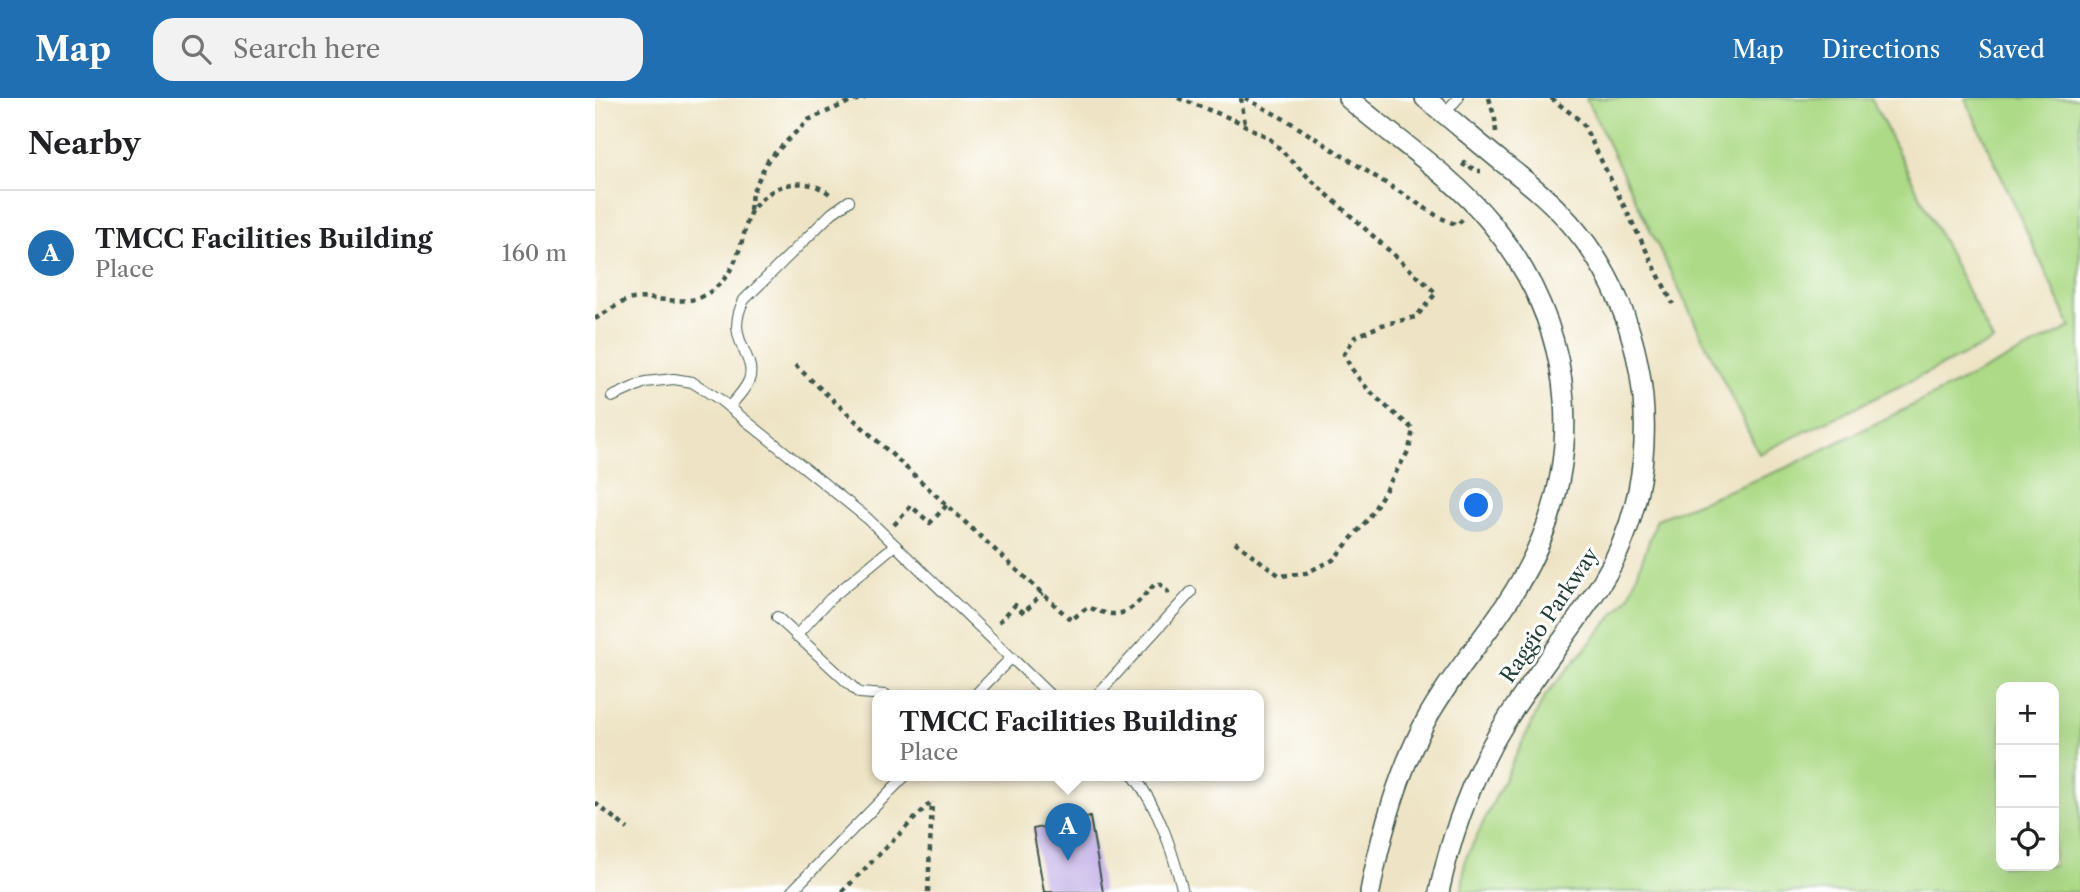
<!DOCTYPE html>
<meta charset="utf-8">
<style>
body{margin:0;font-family:"Libre Caslon Text",serif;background:#f2f2f2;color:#202124}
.controls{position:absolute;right:21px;bottom:21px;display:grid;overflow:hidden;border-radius:14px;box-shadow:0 7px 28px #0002}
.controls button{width:63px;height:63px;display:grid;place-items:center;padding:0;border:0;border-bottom:2px solid #e0e0e0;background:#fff;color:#202124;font:35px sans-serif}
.you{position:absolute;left:882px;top:408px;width:24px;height:24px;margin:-18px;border:5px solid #fff;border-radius:50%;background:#1a73e8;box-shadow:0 0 0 10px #1a73e833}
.badge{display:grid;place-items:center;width:46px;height:46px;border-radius:50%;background:#1f6fb2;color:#fff;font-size:23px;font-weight:700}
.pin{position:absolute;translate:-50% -58px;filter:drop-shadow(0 2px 4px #0008)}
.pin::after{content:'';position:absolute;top:37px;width:24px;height:21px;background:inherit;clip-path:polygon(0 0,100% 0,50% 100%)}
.popup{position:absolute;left:277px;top:592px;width:392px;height:91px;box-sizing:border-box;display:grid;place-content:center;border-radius:14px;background:#fff;filter:drop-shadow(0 2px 5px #0005);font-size:23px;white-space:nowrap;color:#757577}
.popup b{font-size:26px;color:#202124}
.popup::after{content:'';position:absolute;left:50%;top:100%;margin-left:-14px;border:14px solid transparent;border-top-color:#fff}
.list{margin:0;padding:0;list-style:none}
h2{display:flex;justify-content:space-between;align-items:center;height:91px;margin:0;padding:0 28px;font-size:30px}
h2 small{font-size:23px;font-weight:400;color:#757577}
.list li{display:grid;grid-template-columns:46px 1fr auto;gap:21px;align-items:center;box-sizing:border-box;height:126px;padding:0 28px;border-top:2px solid #e0e0e0}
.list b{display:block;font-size:26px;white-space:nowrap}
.list p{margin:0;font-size:23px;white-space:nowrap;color:#757577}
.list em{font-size:23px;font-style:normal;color:#757577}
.icon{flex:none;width:38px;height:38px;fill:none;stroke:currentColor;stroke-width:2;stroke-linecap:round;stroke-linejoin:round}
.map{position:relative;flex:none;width:1485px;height:794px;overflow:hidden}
header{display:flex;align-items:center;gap:42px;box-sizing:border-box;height:98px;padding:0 35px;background:#1f6fb2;color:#fff}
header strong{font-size:33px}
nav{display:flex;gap:38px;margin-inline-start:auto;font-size:24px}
.search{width:490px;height:63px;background:#f2f2f2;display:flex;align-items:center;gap:18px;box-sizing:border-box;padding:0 24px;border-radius:21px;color:#757577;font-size:26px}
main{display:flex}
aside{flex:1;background:#fff}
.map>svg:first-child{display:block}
</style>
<header>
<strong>Map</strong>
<div class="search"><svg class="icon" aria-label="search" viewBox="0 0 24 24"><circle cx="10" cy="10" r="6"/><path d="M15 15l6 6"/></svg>Search here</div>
<nav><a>Map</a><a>Directions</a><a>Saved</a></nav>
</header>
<main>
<aside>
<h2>Nearby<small></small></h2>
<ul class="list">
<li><span class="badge">A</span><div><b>TMCC Facilities Building</b><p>Place</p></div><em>160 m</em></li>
</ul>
</aside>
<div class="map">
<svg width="1485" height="794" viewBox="0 0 1485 794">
<rect width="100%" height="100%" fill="#fff"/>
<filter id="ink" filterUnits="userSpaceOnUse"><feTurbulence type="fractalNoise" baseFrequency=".0143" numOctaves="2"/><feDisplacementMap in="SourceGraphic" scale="14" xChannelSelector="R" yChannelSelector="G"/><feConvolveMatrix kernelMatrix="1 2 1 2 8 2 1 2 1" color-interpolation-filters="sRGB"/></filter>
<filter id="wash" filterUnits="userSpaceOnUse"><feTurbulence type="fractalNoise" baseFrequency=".00686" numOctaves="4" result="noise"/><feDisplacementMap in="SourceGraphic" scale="28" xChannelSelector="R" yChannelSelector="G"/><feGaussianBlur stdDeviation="1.57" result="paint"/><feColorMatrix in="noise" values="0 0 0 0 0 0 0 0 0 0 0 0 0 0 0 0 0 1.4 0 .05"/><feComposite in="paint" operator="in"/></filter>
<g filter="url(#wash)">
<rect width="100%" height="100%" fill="#eee4c5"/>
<!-- green -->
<g fill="#adda87" stroke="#668c5e" stroke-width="2" fill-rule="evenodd">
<path d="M991,0h285l122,243 -234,113z"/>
<path d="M1370,0h115v794h-618l3,-32 80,-164 84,-99 28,-78 131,-52 283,-140zM1406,589h53v179h-53z"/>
</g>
<g id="blocks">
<!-- building -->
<path fill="#b8a2e2" d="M495,719l13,75h-59l-11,-63z"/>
</g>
</g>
<g filter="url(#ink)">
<use href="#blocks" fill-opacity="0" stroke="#3e564a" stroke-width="2"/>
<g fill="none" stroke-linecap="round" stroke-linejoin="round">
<!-- lane casing -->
<g stroke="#3e564a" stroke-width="12">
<g id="lane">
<path d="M849,16l14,-16"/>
<path d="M17,299l33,-15 29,-3 18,3 27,17 148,119 183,177"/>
<path d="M134,309c8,-9 16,-17 20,-27 9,-24 -26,-40 -5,-80l88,-87 17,-12"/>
<path d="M182,519l82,76 27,2"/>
<path d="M201,538l34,-37 65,-54"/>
<path d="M380,597l36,-37"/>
<path d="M502,597l94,-103"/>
<path d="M538,677c27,35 39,75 50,117"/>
<path d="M196,794l115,-117"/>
</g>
</g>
<!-- street casing -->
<g stroke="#3e564a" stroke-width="22">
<g id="street">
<path d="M753,0c47,41 103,76 143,125 88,108 98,244 26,364 -28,47 -66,87 -92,135 -28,54 -44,111 -55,170"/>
<path d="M830,0c26,21 51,43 77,64 24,19 47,37 67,60 85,95 101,251 33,360 -30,48 -66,91 -96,139 -33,52 -54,111 -67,171"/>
</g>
</g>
<!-- path -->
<g stroke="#3e564a" stroke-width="4.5" stroke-dasharray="5 5" stroke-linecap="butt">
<path d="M583,0l57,22 34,18 40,40 127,115 -20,24 -34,8 -27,12 -11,17c14,32 43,53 69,75l-4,21 -40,68 -36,42 -27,13 -26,3 -45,-34"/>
<path d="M646,0l4,26"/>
<path d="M650,0l43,23 151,96 18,8 4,-4 -2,-1"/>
<path d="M894,0l6,21 1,13"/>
<path d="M956,0l31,24 91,182"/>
<path d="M868,69l2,-4 11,8h5"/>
<path d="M155,112l2,-17 16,-33 40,-40 41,-18 16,-4"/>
<path d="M0,221c10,-6 22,-15 33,-19 19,-6 55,7 75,-4 27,-14 35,-39 42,-66 2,-6 3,-15 7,-20 19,-27 53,-36 79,-15"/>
<path d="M200,267l276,255 17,-13c37,16 42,3 67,-23h5l8,8 -1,4"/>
<path d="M299,427l17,-19 19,17 17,-18"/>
<path d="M404,524l16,-17 9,8 18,-20"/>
<path d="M0,705l33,26"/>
<path d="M247,794l90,-91"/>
<path d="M333,794l4,-90"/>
</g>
<!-- lane -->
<use href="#lane" stroke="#fff" stroke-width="10"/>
<!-- street -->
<use href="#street" stroke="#fff" stroke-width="19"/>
</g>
</g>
<g text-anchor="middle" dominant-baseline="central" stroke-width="6" stroke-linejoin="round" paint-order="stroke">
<!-- street labels -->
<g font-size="21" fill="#1f3d34" stroke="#fff">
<text transform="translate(954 517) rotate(-56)">Raggio Parkway</text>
</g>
</g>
</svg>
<div class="controls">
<button>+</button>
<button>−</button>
<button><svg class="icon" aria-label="locate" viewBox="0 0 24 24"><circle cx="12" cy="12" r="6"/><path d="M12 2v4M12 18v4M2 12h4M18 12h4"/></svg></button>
</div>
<div class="you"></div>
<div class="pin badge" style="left:473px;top:763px">A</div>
<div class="popup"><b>TMCC Facilities Building</b>Place</div>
</div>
</main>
